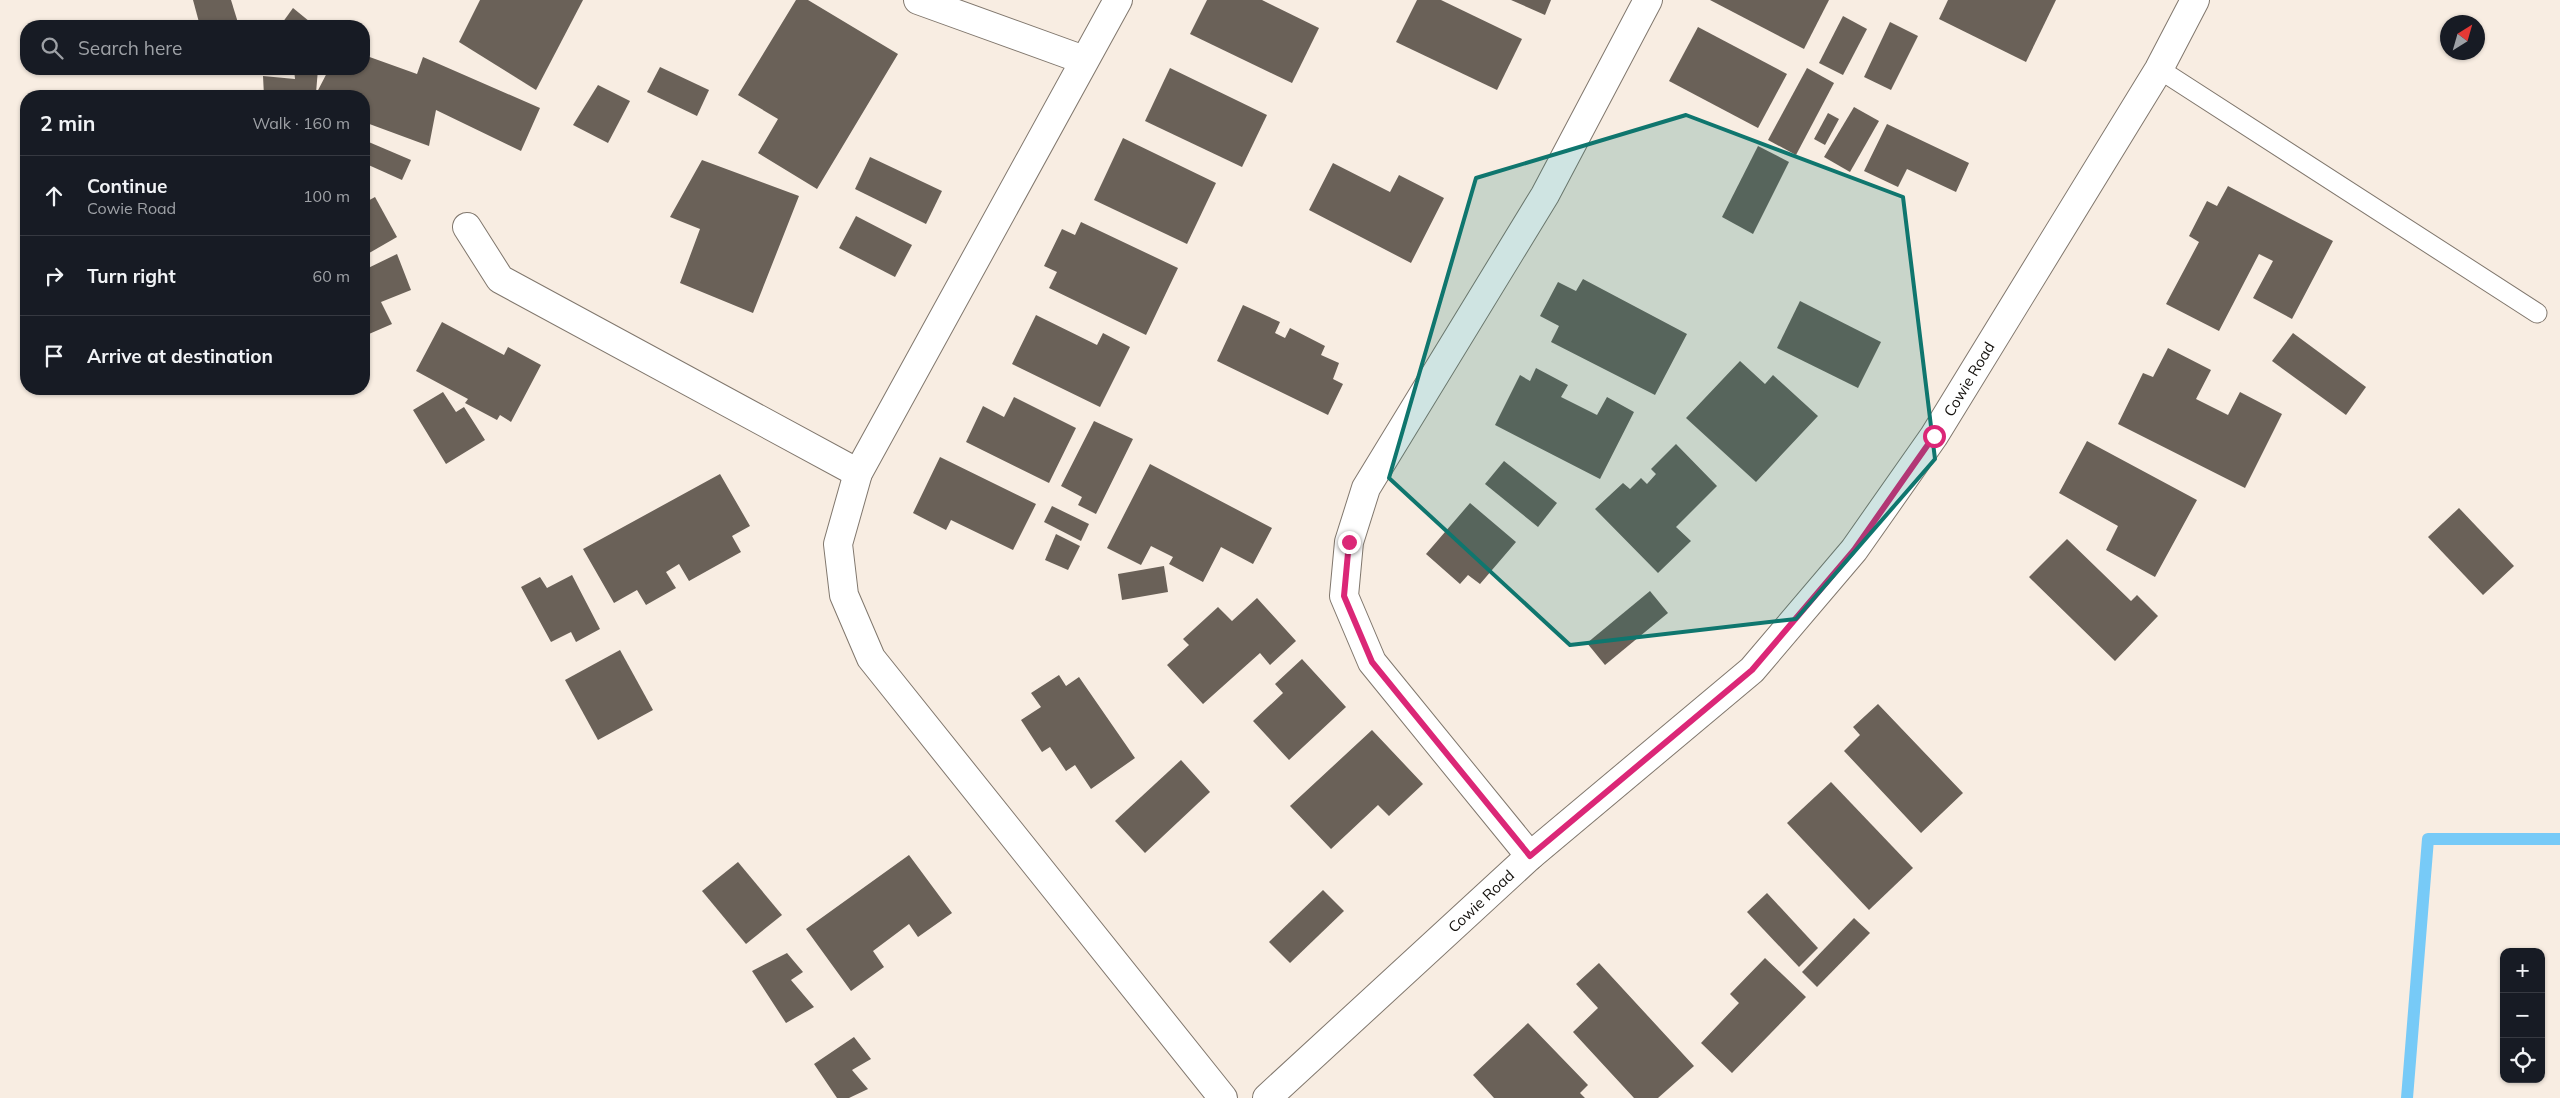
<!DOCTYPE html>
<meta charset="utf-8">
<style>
body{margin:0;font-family:Mulish,sans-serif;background:#242831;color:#f1f3f6}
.controls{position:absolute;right:15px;bottom:15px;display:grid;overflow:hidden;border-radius:10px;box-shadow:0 1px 4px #0004}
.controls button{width:45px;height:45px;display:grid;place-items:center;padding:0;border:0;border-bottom:1px solid #363941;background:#171b24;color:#f1f3f6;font:25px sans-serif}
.compass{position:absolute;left:2440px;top:15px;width:45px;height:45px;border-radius:50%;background:#171b24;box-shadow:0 1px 4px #0004;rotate:37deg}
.stop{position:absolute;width:15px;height:15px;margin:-11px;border:4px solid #db2777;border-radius:50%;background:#fff}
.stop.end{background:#db2777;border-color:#fff;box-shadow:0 1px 5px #0008}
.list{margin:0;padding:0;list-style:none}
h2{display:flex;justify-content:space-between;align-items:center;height:65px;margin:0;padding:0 20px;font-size:21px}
h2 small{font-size:16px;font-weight:400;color:#9ea1a6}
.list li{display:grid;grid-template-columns:32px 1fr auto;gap:15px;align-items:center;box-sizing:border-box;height:80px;padding:0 20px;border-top:1px solid #363941}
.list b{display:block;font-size:19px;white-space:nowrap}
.list p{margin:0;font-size:16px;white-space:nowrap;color:#9ea1a6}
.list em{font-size:16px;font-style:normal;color:#9ea1a6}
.icon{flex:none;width:28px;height:28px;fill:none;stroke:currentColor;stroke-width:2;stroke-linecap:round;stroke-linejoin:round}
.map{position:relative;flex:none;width:2560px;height:1098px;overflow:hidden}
.search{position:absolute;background:#171b24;box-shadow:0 1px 4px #0004;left:20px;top:20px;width:350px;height:55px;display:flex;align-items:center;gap:12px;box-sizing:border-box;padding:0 18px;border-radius:20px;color:#9ea1a6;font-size:19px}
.panel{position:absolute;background:#171b24;box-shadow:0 1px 4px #0004;left:20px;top:90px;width:350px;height:305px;border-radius:20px}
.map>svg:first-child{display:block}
</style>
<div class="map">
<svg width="2560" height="1098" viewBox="0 0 2560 1098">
<rect width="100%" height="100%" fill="#f8ede2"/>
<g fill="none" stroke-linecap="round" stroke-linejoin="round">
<!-- stream -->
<path stroke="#77caf7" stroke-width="12" d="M2407,1098l21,-259h132"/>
</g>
<!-- building -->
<g fill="#6a6158">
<path d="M193,0h38l8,26h-39z"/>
<path d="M480,0h103l-47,90 -77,-48z"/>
<path d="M796,0h12l90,54 -81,135 -59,-36 20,-34 -40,-24z"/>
<path d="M1207,0h55l57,28 -27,55 -102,-49z"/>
<path d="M1417,0h24l81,39 -25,51 -101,-48z"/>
<path d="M1511,0h40l-6,15z"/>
<path d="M1710,0h119l-25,49z"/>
<path d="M1948,0h108l-30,62 -87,-43z"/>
<path d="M293,8l22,18h-35z"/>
<path d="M1843,16l24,13 -24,46 -24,-12z"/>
<path d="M1890,22l28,14 -27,54 -27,-13z"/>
<path d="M1698,27l89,47 -29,54 -89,-47z"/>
<path d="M364,55l53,19 6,-17 117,51 -19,43 -85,-41 -7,36 -65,-24v-26h-49l14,-27h35z"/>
<path d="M660,67l49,23 -12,26 -50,-24z"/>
<path d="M1170,68l97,47 -25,52 -97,-46z"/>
<path d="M1807,68l27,15 -38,72 -28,-15z"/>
<path d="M294,69h24l-2,24 -52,3 -1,-20 32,3z"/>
<path d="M598,85l32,16 -22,42 -35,-18z"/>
<path d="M1854,107l25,14 -29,51 -26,-15z"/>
<path d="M1828,113l11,6 -14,26 -11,-6z"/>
<path d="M1887,124l82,39 -13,29 -49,-23 -9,18 -34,-16z"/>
<path d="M1123,138l93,45 -29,61 -93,-44z"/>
<path d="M364,140l47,20 -9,20 -38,-17z"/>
<path d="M1758,146l31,16 -36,72 -31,-17z"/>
<path d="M870,157l72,34 -16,33 -71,-35z"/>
<path d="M702,160l97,36 -46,117 -73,-30 20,-54 -30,-12z"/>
<path d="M1333,163l57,29 9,-17 45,23 -33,65 -102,-53z"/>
<path d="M2228,186l105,55 -41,78 -39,-21 20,-37 -14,-7 -40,77 -53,-27 33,-62 -10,-6 18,-35 10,5z"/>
<path d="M375,197l22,40 -33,19v-53z"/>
<path d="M856,216l56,29 -17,32 -56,-29z"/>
<path d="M1081,222l97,46 -32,67 -97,-47 8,-16 -13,-6 18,-37 13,6z"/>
<path d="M397,254l14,36 -30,12 11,22 -23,10 -5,-11v-53z"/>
<path d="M1583,279l104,55 -32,61 -104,-53 8,-16 -19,-10 18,-34 18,9z"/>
<path d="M1800,301l81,41 -23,46 -81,-40z"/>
<path d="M1243,305l37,17 -5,11 10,5 5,-10 35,18 -4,9 18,8 -6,16 10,5 -15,31 -111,-54z"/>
<path d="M1036,315l61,30 6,-12 27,14 -30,60 -88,-43z"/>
<path d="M442,322l62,33 4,-8 33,18 -30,57 -11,-7 -3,5 -32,-17 3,-4 -52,-28z"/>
<path d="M2293,333l73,54 -20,28 -74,-54z"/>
<path d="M2168,348l43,22 -15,29 32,16 12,-23 42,22 -37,74 -127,-64 25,-51 10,4z"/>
<path d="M1740,361l25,23 8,-9 45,41 -62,66 -70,-64z"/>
<path d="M1536,368l32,17 -7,12 36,18 10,-18 27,15 -34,67 -105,-54 25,-50 10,6z"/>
<path d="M443,392l13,20 8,-5 21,33 -39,24 -33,-54z"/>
<path d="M1014,397l62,31 -27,55 -83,-41 17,-36 21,11z"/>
<path d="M1094,421l39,18 -37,75 -18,-9 4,-8 -21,-11z"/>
<path d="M2087,441l110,59 -42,77 -49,-27 12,-24 -59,-33z"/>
<path d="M1676,444l41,42 -41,41 15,14 -33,32 -63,-64 28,-26 7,6 11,-11 6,6 9,-10 -5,-5z"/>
<path d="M940,457l96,47 -23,46 -62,-30 -5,10 -33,-17z"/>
<path d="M1504,461l53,42 -19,24 -53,-43z"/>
<path d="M1150,464l122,64 -19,36 -32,-17 -18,35 -34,-18 4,-7 -22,-11 -10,19 -34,-17z"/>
<path d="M720,474l30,52 -18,10 9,16 -52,29 -10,-17 -13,8 10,16 -30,17 -9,-15 -23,13 -31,-54z"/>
<path d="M1470,503l46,39 -36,42 -12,-9 -8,9 -34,-30z"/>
<path d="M1052,506l37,18 -8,17 -37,-19z"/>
<path d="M2459,508l55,58 -31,29 -55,-58z"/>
<path d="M1056,534l24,12 -12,24 -23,-10z"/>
<path d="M2067,539l64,62 6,-6 21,21 -43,45 -86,-84z"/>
<path d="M1164,566l4,26 -46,8 -4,-26z"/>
<path d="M572,575l28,54 -24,13 -5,-10 -20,10 -30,-55 19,-10 7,11z"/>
<path d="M1650,591l18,22 -63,52 -18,-22z"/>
<path d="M1257,598l39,43 -26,24 -10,-12 -57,51 -36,-39 22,-20 -6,-6 35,-32 14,14z"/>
<path d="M620,650l33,60 -55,30 -33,-60z"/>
<path d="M1302,659l44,48 -57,53 -36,-39 30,-28 -8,-9z"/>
<path d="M1059,675l7,11 13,-9 56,81 -44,31 -16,-24 -9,6 -16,-24 -8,5 -21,-32 20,-13 -10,-14z"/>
<path d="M1878,704l85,89 -42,40 -77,-82 16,-16 -7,-8z"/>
<path d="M1372,730l51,54 -34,32 -11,-11 -47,44 -41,-43z"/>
<path d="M1181,760l29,32 -65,61 -30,-32z"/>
<path d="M1831,782l82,86 -44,42 -82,-87z"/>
<path d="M909,855l43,58 -34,24 -9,-13 -36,27 11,16 -33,24 -45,-62z"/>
<path d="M738,862l44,53 -36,29 -44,-53z"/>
<path d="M1323,890l21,21 -54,52 -21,-21z"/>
<path d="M1767,893l51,55 -19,19 -52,-55z"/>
<path d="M1854,918l16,15 -53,54 -15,-15z"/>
<path d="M787,953l16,19 -12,8 23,27 -28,16 -34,-52z"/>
<path d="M1765,958l41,39 -74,76 -31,-30 38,-40 -9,-9z"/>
<path d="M1599,963l95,103 -36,32h-24l-61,-66 25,-24 -22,-24z"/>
<path d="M1528,1023l60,62 -8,8 5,5h-91l-21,-23z"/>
<path d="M854,1037l17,22 -19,11 16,19 -19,9h-12l-23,-34z"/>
</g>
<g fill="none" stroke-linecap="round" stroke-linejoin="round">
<!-- service casing -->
<g stroke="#80776d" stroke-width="21">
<path id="service" d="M2159,69l378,244"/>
</g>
<!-- minor casing -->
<g stroke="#80776d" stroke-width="30">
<g id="minor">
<path d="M918,0l166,60"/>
<path d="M1118,0l-260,473 -20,71 6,51 27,63 352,440"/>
<path d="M467,227l33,52 358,194"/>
<path d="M1530,856l-158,-194 -28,-66 5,-54 17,-54 179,-293 103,-195"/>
<path d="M1267,1098l263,-242 222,-186 102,-120 80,-114 225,-367 36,-69"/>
</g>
</g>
<!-- service -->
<use href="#service" stroke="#fff" stroke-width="19"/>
<!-- minor -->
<use href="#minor" stroke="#fff" stroke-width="28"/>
</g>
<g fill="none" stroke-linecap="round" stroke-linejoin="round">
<!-- route -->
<path stroke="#db2777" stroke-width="6" d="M1349,542l-5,54 28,66 158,194 222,-186 102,-120 80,-114"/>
</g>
<!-- marked area -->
<path fill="#0f766e" fill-opacity="0.2" stroke="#0f766e" stroke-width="4" stroke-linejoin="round" d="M1686,115l217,82 32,262 -139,160 -226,26 -181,-167 87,-300z"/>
<g text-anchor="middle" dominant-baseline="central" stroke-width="5" stroke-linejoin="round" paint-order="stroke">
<!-- street labels -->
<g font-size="15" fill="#13100c" stroke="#fff">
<text transform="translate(1969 379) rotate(-59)">Cowie Road</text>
<text transform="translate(1481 901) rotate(-43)">Cowie Road</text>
</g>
</g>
</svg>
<div class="controls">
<button>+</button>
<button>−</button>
<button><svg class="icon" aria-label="locate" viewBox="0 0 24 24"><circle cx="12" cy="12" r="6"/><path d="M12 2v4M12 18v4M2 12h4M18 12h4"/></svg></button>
</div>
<svg class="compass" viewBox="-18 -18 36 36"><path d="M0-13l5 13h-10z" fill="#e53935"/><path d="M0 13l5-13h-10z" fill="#9ea1a6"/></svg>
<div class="stop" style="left:1934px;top:436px"></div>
<div class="stop end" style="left:1349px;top:542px"></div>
<div class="search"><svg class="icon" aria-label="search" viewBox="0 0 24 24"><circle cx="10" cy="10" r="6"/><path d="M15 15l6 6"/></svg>Search here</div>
<section class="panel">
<h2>2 min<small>Walk · 160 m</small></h2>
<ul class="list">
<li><svg class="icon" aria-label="ahead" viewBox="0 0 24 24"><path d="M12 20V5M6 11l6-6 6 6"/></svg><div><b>Continue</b><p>Cowie Road</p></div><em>100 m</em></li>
<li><svg class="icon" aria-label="right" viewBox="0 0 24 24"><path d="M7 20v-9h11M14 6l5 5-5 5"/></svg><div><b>Turn right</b></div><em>60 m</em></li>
<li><svg class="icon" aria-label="arrive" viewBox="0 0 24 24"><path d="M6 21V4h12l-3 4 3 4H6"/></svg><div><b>Arrive at destination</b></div></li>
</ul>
</section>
</div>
